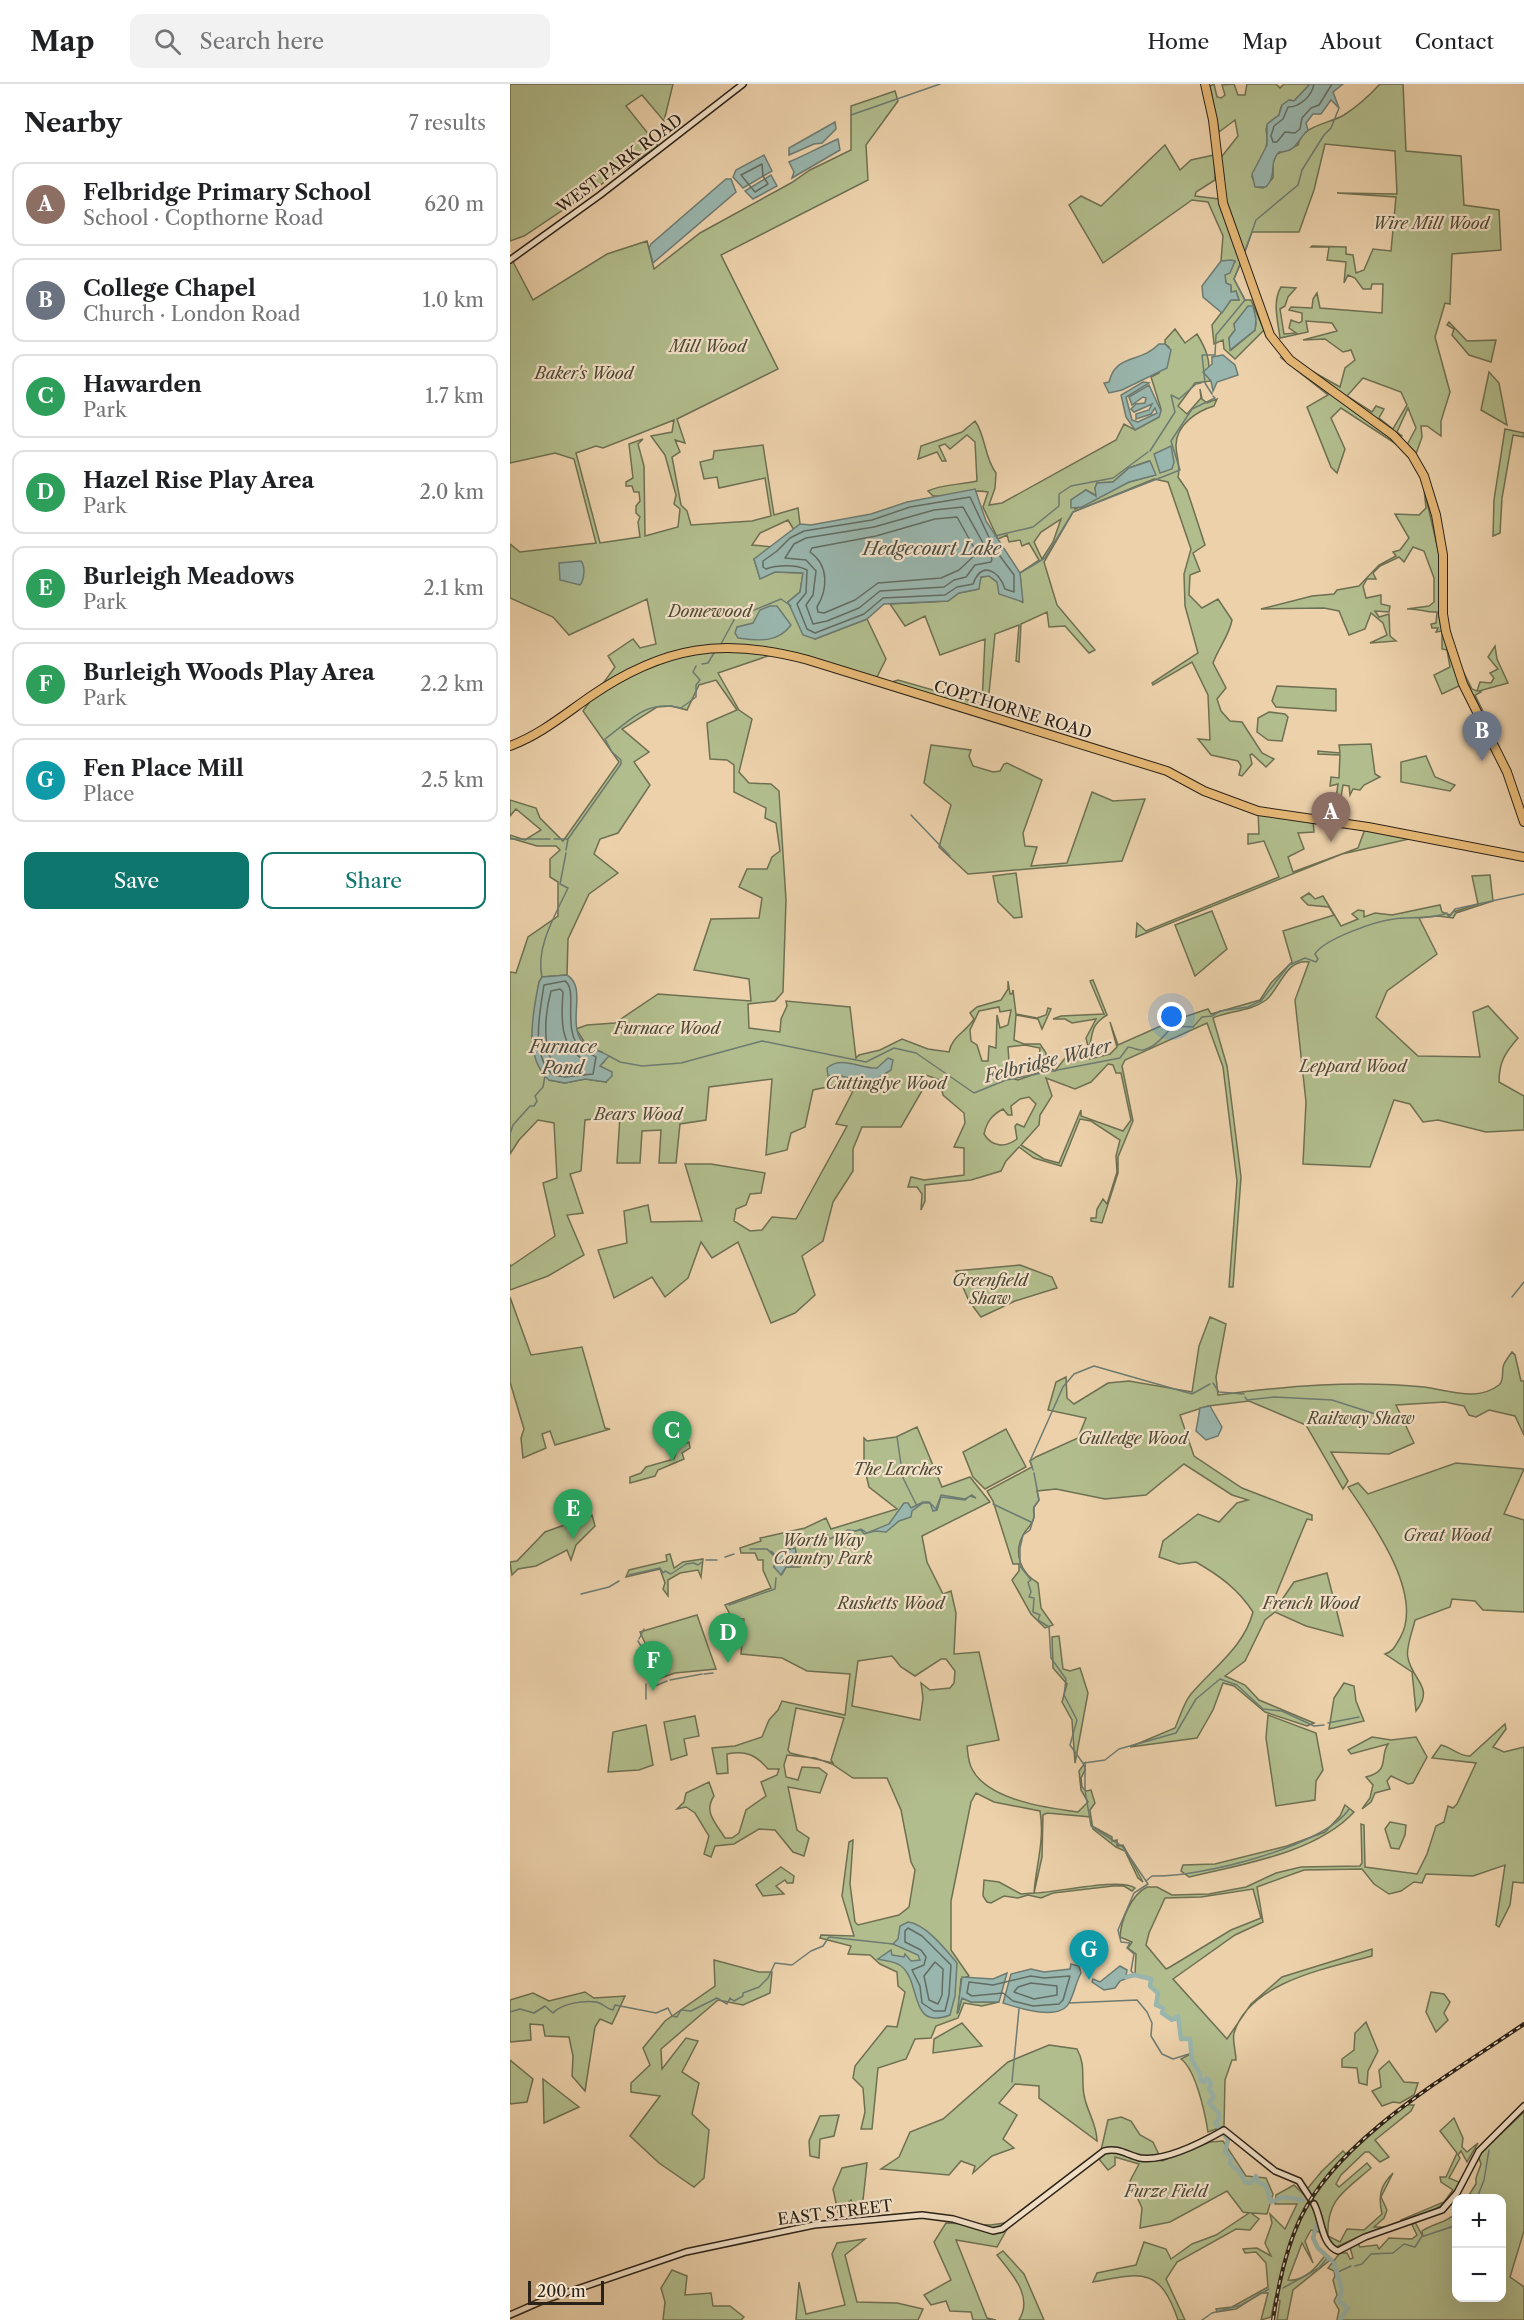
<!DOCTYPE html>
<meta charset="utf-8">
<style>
body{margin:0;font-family:"Libre Caslon Text",serif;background:#f2f2f2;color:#202124}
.controls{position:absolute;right:18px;bottom:18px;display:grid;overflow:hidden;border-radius:12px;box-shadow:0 6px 24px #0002}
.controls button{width:54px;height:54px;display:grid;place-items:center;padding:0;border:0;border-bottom:2px solid #e0e0e0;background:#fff;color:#202124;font:30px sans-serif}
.scale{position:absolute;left:18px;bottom:15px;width:76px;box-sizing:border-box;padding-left:6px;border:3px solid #2a2218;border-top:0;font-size:16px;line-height:21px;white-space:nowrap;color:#2a2218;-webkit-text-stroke:4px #f3e1c8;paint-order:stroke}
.you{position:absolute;left:662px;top:933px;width:21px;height:21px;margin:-15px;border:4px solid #fff;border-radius:50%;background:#1a73e8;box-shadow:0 0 0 9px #1a73e833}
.badge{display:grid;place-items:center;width:39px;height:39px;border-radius:50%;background:#0f766e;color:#fff;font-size:20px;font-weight:700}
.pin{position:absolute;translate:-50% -50px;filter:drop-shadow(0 2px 3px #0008)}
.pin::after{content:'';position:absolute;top:32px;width:21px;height:18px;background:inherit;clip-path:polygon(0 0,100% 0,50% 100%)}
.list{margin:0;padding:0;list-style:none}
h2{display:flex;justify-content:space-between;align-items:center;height:78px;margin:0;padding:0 24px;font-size:26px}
h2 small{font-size:20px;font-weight:400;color:#757577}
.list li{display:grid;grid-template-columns:39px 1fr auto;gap:18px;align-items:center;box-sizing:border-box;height:84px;margin:0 12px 12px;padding:0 12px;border:2px solid #e0e0e0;border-radius:12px}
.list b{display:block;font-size:22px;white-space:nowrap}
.list p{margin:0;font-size:20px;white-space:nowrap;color:#757577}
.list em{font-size:20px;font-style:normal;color:#757577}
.actions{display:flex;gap:12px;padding:18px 24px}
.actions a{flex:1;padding:14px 0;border:2px solid #0f766e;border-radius:12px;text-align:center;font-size:21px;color:#0f766e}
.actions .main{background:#0f766e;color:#fff}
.icon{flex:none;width:33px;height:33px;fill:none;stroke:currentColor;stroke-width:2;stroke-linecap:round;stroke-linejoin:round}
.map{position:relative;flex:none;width:1014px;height:2236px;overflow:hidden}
header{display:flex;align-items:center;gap:36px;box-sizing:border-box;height:84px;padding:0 30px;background:#fff;border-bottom:2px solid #e0e0e0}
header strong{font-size:28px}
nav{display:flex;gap:33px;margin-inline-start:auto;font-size:21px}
.search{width:420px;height:54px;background:#f2f2f2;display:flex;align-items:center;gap:15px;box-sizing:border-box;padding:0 21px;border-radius:12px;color:#757577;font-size:22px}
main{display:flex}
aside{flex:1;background:#fff}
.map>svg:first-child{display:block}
</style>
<header>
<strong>Map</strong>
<div class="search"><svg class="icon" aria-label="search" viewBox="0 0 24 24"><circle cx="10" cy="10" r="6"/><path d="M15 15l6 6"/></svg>Search here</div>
<nav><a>Home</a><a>Map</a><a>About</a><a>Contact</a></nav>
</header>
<main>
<aside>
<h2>Nearby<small>7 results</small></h2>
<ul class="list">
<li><span class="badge" style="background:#8d6e63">A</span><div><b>Felbridge Primary School</b><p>School · Copthorne Road</p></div><em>620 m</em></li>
<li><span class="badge" style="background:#6b7280">B</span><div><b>College Chapel</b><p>Church · London Road</p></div><em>1.0 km</em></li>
<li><span class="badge" style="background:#2e9e5b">C</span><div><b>Hawarden</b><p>Park</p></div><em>1.7 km</em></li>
<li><span class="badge" style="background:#2e9e5b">D</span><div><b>Hazel Rise Play Area</b><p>Park</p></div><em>2.0 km</em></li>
<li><span class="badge" style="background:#2e9e5b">E</span><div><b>Burleigh Meadows</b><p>Park</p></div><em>2.1 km</em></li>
<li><span class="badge" style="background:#2e9e5b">F</span><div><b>Burleigh Woods Play Area</b><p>Park</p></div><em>2.2 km</em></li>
<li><span class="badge" style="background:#0f9aa8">G</span><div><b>Fen Place Mill</b><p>Place</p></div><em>2.5 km</em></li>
</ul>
<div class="actions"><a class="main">Save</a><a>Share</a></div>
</aside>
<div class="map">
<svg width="1014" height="2236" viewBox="0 0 1014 2236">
<rect width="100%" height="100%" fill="#ecd1ab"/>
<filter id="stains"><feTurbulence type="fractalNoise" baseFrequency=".00333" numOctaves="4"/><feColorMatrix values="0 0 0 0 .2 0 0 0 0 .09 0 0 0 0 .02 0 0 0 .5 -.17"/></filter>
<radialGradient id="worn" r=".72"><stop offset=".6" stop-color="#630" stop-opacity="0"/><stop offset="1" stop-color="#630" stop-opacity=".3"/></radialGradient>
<!-- green -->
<g fill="#b2bd8d" stroke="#6e7052" stroke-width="1.5" fill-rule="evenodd">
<path d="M0,0h163l-9,37 -22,-26 -16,11 32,40 -134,90 -14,5z"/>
<path d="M704,0l3,13 4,1 4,-3 -3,-10 12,-1 4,11h7l2,-11h29l4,4 4,-4h26l-16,17 -4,-1 -9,7 -2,8c-22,16 -8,13 -13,32 -2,10 -11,19 -14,30l5,10 6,1 10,-10v-16l4,-8 21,-9c4,-20 31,-21 46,-30 14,-9 25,-19 36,-31h23l3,67 55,5 3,49 35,5 2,40 -49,4 -2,50 -5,-1 -10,34 15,55 -9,29v15l-14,-10h-6l1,11 -6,17 -9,-9 9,-17 -8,-20 -11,24 5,4 -6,8 -55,-36 -10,10 14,31 -8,24 -6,-6 -24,-60 21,-12 -48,-38 39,30 5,-3 -23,-19 39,22 5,-19 10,-8 -4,-10 -8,2 -18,-13 -22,1 34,-9 -5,-8 -26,-2 2,11 -28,6c-2,-16 -8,-36 1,-51l15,1 -8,9 -3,9 -5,3 4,25 12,-1 -7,-5 2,-8 8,3 3,-2v-8l-13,-3 2,-3 21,1 1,-9 4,-6 3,15 62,5 1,-29h-11l-1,5h-8l-8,-11 -7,-3 -4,8 2,-21 -19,-2 2,-13h-18l1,-1 34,1v7l7,1 3,18 8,-3 9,-21 18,2 5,-54 -59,-4 60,1 -2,-43 -70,-7 -11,46 -15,42h-47l-7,19 -6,-4 3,13 -8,19 11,21h6l13,30 -29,29 -11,-10 -1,-9 -9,4 -2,-19 19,-25h8l-3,-9 -5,1v-5l-5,-3 -1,-9 10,-13 -14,-1 2,-25 -15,-34 -16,-2 -89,63 -34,-58 12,-9 20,10 64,-61 15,25 11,-10 23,-5 1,25 -19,12 -1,4 24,3 4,4 -4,-43 19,-24 -3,-16 -16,12 -9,-46zM738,223l8,16 -1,7 -24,20 -2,-12 6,-8 -1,-6zM853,294l38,14 6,13 -14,24 -14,-11 5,-9 -8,-3 -4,6 -25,-16z"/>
<path d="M385,7l3,10 -32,44 2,35 -147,75 57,114 -101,50 8,24 -10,-3 5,12 -8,5 9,48 6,6 4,14 61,-4 19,-5 -6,-38 -46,10 -2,-11 -13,2 -4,-17 13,-3 1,-8 49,-6 11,70 24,-7 2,16 -6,6 -6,-10 -28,13 -8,12 22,2 -20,12 6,19 15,-6 28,1 -3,19 -12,10 27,37 52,-20 19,40 -11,22 -101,-27 -56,19 21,37 13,9 -13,53 10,11 22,1 8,7 7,109 -3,92 -8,9 -27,3 1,24 31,4 1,-13 6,-13 -1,-5 64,6 6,51 3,-3 21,-5 22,-11 26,10 21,3c3,-16 17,-20 25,-33l-4,-6 7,-6 24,-7 7,-11v-8l2,13h2l1,-4 3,24 21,4 9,-3 2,-7 3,1 -9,20 -4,-10 -22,-4 -2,25 10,4h16l6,9 1,13 8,5 14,-18 7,-3 7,2 5,-6 -2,-8 10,-19 -24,4 -7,-4h-12l8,-3 43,-2 -14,-33 3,-1 14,35c-21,13 -11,22 -21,37l4,7 20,-5 7,-7 -7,-25 8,23 54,-24 36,-12 3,5 49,-14 11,-17 21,-21 -9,-31 51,-16 -5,-8 -21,-2 -7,-7 8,-5 6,6 8,-3 18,30 17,-7 -6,-5 6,-4 6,1v6l11,-4 17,2 48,-10 2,7 8,3 3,-3 25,-8 -6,-28 18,-1 3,26 -37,12 -3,5 -15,-2 -19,2 18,36 -50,37 -11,26 42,39 62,1 -7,-45 15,-6 30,32c-13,15 -19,24 -19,44l25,14v34l-38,2 -48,-12 -15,2 -13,-18 -16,-4 -24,67 -67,-3 3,-62 -11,-102 14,-38c-23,-4 -29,27 -43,38 -16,12 -36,10 -53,18l14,48 14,111 -8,110h-4l8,-106 -14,-114 -16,-44 -82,37 -3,6 11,55 -15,36v16l-16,50 -11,-2v-3h5l1,-9 6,-10 4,5 10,-32 -1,-16 4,-16 -29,-19 -11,-2 -19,47 -27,-8 -15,-11 -13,14 -5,10 -30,9 -46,5v16l-4,9 1,-16 -5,-7h-9l3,-10 13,3 40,-5v-27l-10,-1 11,-24 -1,-10 -21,-18 -3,-15 -17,-6v15l-22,38h-39l-9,22v22l-20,31 -10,39 -21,15 13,39 -20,18 -24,10 -33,-81 -26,16 -11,-16 -13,36 -23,19 -13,-20 -38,21 -16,-48 29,-7 -3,-32 24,-6 3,17 51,-1 -17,-57h26l54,9 -4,20 -11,1 -4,11 -10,4 -2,12 16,10 12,-1 10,-13 24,2 51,-93 -11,-2 17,-33 -21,-5 -19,4 -8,37 -14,6 -4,17 -21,5 6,-76 -63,8 -3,33 -26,4 -4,39h-17l2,-33 -19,1 -2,32h-23l3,-47 -35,4 -4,51 -11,3 13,39 -16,2 17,40 -36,21 -38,14v-26l1,2 44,-30 -12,-53 14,-5 -3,-55 -16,-3 -19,20 -9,14v-182l6,1 12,-36 30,-21v-34l-8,-5v-18l10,-9 -4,-4h-19l-27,-8v-3l15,5 16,-10 -25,-21 -6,7v-16l26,8 4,10 23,23 56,-79 -36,-51 32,-44 -7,-11 25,-17 7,9 16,-4 -9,-45 -78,36 -16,-18 -43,-19v-54l10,8 76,-9 -22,-84 -19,-6 -45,10v-207l23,44 74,-46 40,-13 7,28 46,-36 91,-50 19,-13 41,-20v-44zM164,336l-2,12 -21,4 14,19 11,40 -2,9 6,5 -2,18 -33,9 -1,-70 -6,-22 5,-5 -14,5 4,34 -7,4v4h6l2,6h5l1,9 -4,5v7l4,4 -2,5 2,15 -40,6 -24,-90 20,-7 7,2zM206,596l21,30 -30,13 3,36 17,1 7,5v27l32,16 -1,10 11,5 4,28 -8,6 -5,12h-20l-8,18 23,11 -3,20 -48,1 -17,51 55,9 2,22 -93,-7 -43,29 -28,2 -11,4 11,17 15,6 2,10 -5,4 7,16 -21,-3 -20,4 -16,-3 -17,-42 7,-56 3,-5 25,-2 1,-36 21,-45 29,-21 -24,-19 6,-15 18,-6 32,-48 -16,-23 15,-10 -27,-23 35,-22 14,-1 16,4 12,-25zM489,923l1,5 11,-2 -3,15 -8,3 -3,-13 -1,33 -7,-2 -1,15h-6l-5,-16 -6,-4 -1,-11 9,-19zM515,961l15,3 -2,25 -20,7 -8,-2 -2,-31zM598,980l5,1 3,8h5l10,47 -8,11 -42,-15v-6l-22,53 -15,-4 -23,-14 18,-20 1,-10 12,-19 -6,-18 29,11 16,-7zM519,1013l7,7 -12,23 -7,-3 -2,2 2,13c-12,9 -25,8 -33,-5 3,-13 8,-19 19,-25l5,6h4l-1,-9 9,-7z"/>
<path d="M939,238l18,19 29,-1 -5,22 -22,-7 -17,-20 2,-6 -7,-4z"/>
<path d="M665,245l10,14 12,-9c9,15 14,26 11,42l3,5 -16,2 -17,23 9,8 14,-16 -1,-9 2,10 5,4 10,-4 -3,7c-17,5 -38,19 -38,39 0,11 5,21 2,32l9,13 18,55 -12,8 7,18 -10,4 -1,20 13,13 16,-9 14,21c-3,16 -13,27 -19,43l13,25 -9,11 4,12 9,10 12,1 20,31 12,6 -8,8 -14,-13 -2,1 2,9 -10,12 -3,-1 2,-9 -3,-5 -27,-6 -13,-16 12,1 -2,-45 -16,-33 -39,23 -1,-2 46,-30 -13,-47 -1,-32 7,-25 -23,-67 -14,-3 -81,33 -29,50 13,43 38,45 -6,3 -24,-27 -16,1 -2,-15 -26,12 -2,38 -3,-1 3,-36 -24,9 -8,79 -98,-30 9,-3 84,24 3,-65 -45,16 -15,-39 -20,10 -15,-22 58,-3 11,-8 19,-4 3,-12 8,-1 33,26 -2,-29 19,-13 -10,-17 -7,3 -2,-6 -11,2 -2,-7 -9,4 -15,-32 5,-15c-18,-4 -36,5 -55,4l-5,-5c13,-7 33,-6 49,-10l-2,-39 -8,-7 -17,14 -5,-5 -6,2 7,15h-4l-5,-9 -19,7 3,-13 41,-14 13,-11c11,15 9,36 21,52l-1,15 -6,17 13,-2 114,-63 8,-16 11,6 24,-13 2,-8 -10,-32 8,-4 10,-26 -4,-3v-4zM639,377l6,14 -26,7 -54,27 -4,-9 15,-10 11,6 -2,-8 2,-5 16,-1 16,-14zM551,435l-8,23 -11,17 -8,-17 7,-10z"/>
<path d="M979,288l10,11 8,42 -26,-15z"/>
<path d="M995,345l19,4v4l-11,-2 -11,63 -2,35 -7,3 1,-36z"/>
<path d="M914,405l15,65v63l2,10 31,62 5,2 3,-9 11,1 3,-5 -4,-5 8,-4 -10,-12 7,-11 2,13 11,24 -29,8 2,1 -6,3 8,16 -18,-28 -23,11 -8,-19 16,-8 -3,-17 -5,-1v-18l-6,1 2,-4h-6l-1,-4 5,-1 1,-11c-11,1 -18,-4 -30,-3l22,-3 5,-4v-24l-10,-27 -11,-4 -9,15 -5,-5 -19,9 -7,7 3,6h-9l-4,7 3,12 15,-3v9l9,2 -1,6 -14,-1 4,6 10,-3 1,22 6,5 -26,2 17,-8 -4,-12 -12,-10 -6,16 -16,6 -10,-24 -15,-3 -63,1 51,-13 22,-2 3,-4 22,-4 20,-21 17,-9 -3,-4 7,-2 9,-12 -14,-24 24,1 7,-7z"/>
<path d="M767,602l59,3v22l-60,-4 -4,-6z"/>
<path d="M759,628l16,2 3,3 -6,24 -14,-1 -11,-8 1,-14z"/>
<path d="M861,660l4,30 5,3 -16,8 -4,5 -7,-1 -3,6 -1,-9 -6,-1 -6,35 -4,-1 5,-35 -8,2 1,-9 8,1 1,-23 -22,-1v-3l22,2 -1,-8z"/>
<path d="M421,661l40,5 -2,6 4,10 20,6 7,-1 4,-7 3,-1 35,17 -19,53 2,13 12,1 -6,19 36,-3 25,-71 21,9 32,-2 -23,62 -154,13 -29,-27 12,-42 -27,-22z"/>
<path d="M916,672l9,21 20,8 -5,6 -49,-9v-20z"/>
<path d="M748,727l55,9 1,12 -16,1 6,16 -16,8 5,15 65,-24 7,-19 44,10 -67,15 -206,83 1,-14 9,8 133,-54 -15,-36 -16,3v-10h11z"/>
<path d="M506,789l6,44 -8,1 -16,-16 -5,-26z"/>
<path d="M702,827l15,38 -32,27 -20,-51z"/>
<path d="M510,1181l32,12 5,11 -42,13 -34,16 -12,-16 -13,-30z"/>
<path d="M0,1213l21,58 51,-8 23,81 5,1 -55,16 -5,-14 -8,3 4,14 -23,10 -2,-20 3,-9 -14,-47z"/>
<path d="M700,1233l16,7 -10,53 2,18c69,-9 137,-15 206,-8 24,3 54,15 75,-2 6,-5 2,-15 5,-21 2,-4 5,-8 8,-12l3,3 6,26h3v54l-9,-19 -26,-6 -13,7 -7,-2 -5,-9 -19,-4 -49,3 18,38 -25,11 -58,-2 17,29 -5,8 -37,-64 -57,-24 -41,5 -28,9 14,41 48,32 70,27v5l-5,-1 -33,80 1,11 19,-28 33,-9 16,63 -37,-10 -31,-14 -10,8 -20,41 -20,15 20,9 14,15 55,23 -7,3 -42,-14 -31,-26 -11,-3 -10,27 -16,28 -67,9 45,-19c5,-11 9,-26 16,-34 23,-27 53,-47 62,-82 -15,-23 -33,-36 -57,-50l-17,2 -20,-7 4,-16 35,-27 21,8 18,-19 11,-3 -16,-5 -48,-31 -38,31 -41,4 -49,-10 -19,2 2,9 -5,7c-1,3 0,6 0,9 0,8 -8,13 -11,19 -10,19 -2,38 15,48l3,25 12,17 -8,3 -14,-14 -19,-34 7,-9v-7h-6l-20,-63 -6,-10 45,-24 -2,-6 6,-4 42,-19 8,-20 -38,-8 8,-28 10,-5 1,21 7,6 34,-21 21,-2 63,11 7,-46z"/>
<path d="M407,1343l25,60 28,-10 20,25 -68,34 5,26 16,32 8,-3 5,22 -2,41 25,-2 20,88 -32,6c1,8 1,16 5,23 16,31 75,39 106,43l10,-10 -7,-12 -2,-19 6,-8v7l-4,8 1,9 4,4 5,-1 4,13 -5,7 2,16 20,11v4l5,-1v6l6,-1 20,37 -5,-4 -13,-27 -9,-4 -23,-18 -2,-12 -44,-4 -4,2 -1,42 -8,36c21,0 87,-16 101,-5l-3,3 -8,-5h-11l-60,7 -12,5 -13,-3 -10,3 -14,-2 -13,7 -4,-1 -4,-6 1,-16 15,2 22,12 13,-1c2,-28 11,-53 6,-82l-46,-9 -18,-9 -5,9 -20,99v49l18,26 -8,3 -3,34 4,-15 9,4h28l-17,4 -18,-3 -6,15 -22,8 -5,12 -16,1 -9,20 -28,9 -6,61h-11l4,-17 -2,-24 -10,-10 2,-12 32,-40 10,1 8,-35 -7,-6 -1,-14 -17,-8 -10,-9 -22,-1 3,-8 -31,-8 1,-3 33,1 -12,-40 7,-54 4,-2 -3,44 5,38 3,3 41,-10 10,-8 6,-37 -4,-8 -10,-52 -14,-32h-34l-21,-14 -17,-6 -28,-3 -3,10 2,12 12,3 4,-13 17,1 8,6 -7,19 -32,-6 9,43 12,8 -5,18 -11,-4 -18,-22 -16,-1 -25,15 -19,2 -4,11 -7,-3 5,-18 -14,-23 -9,-6 -9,2 7,-7 2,-9 23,-11 5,14c-11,16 2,27 11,42h7l7,-5 7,-23 20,-14 -5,-14 16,-7 2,-6h-11c-12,-14 -22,-19 -41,-15l1,19 -11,1 -5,-26 23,-2 27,-9 7,-17 9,-10 4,-9 63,14 5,-41 -43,-3 -25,-13 -41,-4 3,-35 -12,-1 -7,-13 46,-17 -8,-18v-10h-5l-3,-7h-14l-1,-5 21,-7 -1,-3 5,-1 40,-9 21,-10 5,11 66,-20 -28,-22 -5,-21v-28l3,3 29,-4zM285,1464l2,10 5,1 -2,8h-14l-4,7 -8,-7 3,-9 -6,-7 7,7 6,-8zM382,1572l9,11 14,9 26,-17h5l9,12 -1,12 -4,5 -20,2 -9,-7 2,15 -3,22 -68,-14 6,-45zM286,1624l48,10 -13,42 2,3 -43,-10 -2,-3z"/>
<path d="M496,1345l20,38 -41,22 -12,-12 -10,-25z"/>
<path d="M179,1358l1,6 -8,5 2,6 -26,11 -3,6 -25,7v-6l11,-4 5,-6 28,-8 4,-12z"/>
<path d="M946,1379l68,6 -20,45 20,6v92l-41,-2 -8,-9 -23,-2 -2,8 -35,13c-2,10 -10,29 -7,38 4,22 27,29 8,53l-4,-39 -27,-18c9,-3 10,-8 15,-16 25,-43 -28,-116 -52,-151l10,-4 10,11z"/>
<path d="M82,1431l3,11 -19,19 -5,15 -4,-10 -31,16 -18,3 -6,6 -2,-13 7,-1 28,-29z"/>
<path d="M160,1470l4,14 9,-6 20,-3 -2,18 -3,-7 -18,3 -12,7v16l-5,-7 2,-6 -5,-14 -34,8 3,-7 38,-9 -1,-6z"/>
<path d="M187,1531l19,54 -41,4 -24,8 -1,-27 -10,-22z"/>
<path d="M549,1552l4,33 7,2 10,-3 8,25 -13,70 -3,-43 -10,-18 5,-18 -14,-16 -1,-31z"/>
<path d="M834,1599l10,3 2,15 8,20 -35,8 5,-31z"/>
<path d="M758,1631l48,18 7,37 -7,11 -1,19 -39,6 -10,-68z"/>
<path d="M185,1632l4,20 -15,3 3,16 -16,5 -7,-38z"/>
<path d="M995,1640l1,5 -13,18 11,5 20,-5v136l-11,-1 -3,23 -11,22 -3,-2 9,-60 -32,11 -47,-2 -4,9 -8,-1 -13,9 -12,3 -15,-10 -12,-15 -58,1 -47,17 6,35 -28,13 -62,44 54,60 24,-35 31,-27 90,-28v7c-44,12 -123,26 -138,77 -2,7 2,19 2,27h-4l-7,20 -1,46 -16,6c-3,-19 -12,-62 -27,-73l11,-6 -2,-14h-9l-3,-23 -3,4 -13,-7 1,-5 -7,-3 2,-12 -8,-7 2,-6 -17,-5 1,-21 -8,-6 4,-6 -12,-5c1,-17 11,-42 27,-50h10l15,8 37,-1 37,-7 30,-14 25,-6 59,-1 2,-3 -1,-39 3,1 1,42 52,7 10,-20 9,-28 8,-4 4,-16 5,2 4,-4 19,-41 -44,-5 9,-13c10,2 19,12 29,11zM743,1805l8,29 -30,12 -61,37 -4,2 -20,-24 3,-12 16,-35 36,-1z"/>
<path d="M136,1641l7,40 -14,5 -31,2 5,-40z"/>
<path d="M862,1653l19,3 25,-3 11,20 -14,26 -5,1 -17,-8 -4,5 3,8 -15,4 -4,9 -9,7 8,-11 3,-13 -7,-8c25,-6 13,-20 22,-33l-37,10 -3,-4z"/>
<path d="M835,1721l9,7c-38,41 -111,52 -165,65l-8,-6 2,-6 32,-1 72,-18 38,-14 15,-16z"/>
<path d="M880,1738l16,3 -1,10 -6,14 -8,-1 -6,-19z"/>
<path d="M271,1783l13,9 -1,7h-6l-2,-3 -9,6 8,8 -21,2 -7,-11z"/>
<path d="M204,1876l45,12h13l-2,21 -27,12 -25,-5 -57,49 1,20 24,-31 12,3 -16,31 17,11 -7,31 17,16 -5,48 -10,9 -35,-24 -29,-27 30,-40 -29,-4v-9l19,-18 -7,-17 22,-27 50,-35z"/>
<path d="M75,1908l9,6 31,-2 -13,28 -12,-5 -5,8 -10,64 -13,-15 1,-20 -4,-19 -24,-1 -2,-11 -13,-1 1,16 -21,2v-42l23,-7 16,8z"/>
<path d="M921,1908l13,2 6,8 -6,11 4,7 -12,12 -10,-20z"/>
<path d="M856,1938l12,29 -10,20 -1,14 -8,-2 -2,-15 -15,-1v-8l12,-9 1,-17z"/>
<path d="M452,1939l20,23 -49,7 1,-14z"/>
<path d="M539,1961l28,4c9,16 4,29 7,46 3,17 13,29 13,46l-58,-43v-12l-24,-2 -16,19 18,12 -14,24 11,9 -22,8 -19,17 2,-7 -14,-5 -12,14 -68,-6 18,-12 11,-25 33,-13 65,-57z"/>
<path d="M0,1976l23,19 -6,23 -17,2z"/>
<path d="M879,1977l15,21 14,1 -4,12 -14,8 -7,-1 -11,4 -10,-15 9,-4 -2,-17z"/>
<path d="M33,1995l36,28 -35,16z"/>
<path d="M894,2021h10l-3,6 -36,29 14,17 -9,5 -11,-10h-4l-24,23 -5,9 3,3 28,-24 4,5c-25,22 -45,31 -43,68l12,6 7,-13 17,1 18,-16c-4,-18 -2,-28 11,-41l-12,24 6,13 -3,8 -10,9h15l-26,8 -27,12 -17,-15 -8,-2 -6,11 8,22 -11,-20 -14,37c18,2 30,-15 38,-26l4,6 -37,30 -6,30h-10l3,-19 -5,-3 -4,19 -10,3 7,-27h-7l-25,16 -19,3 -1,-3 16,-2 36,-20 -2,-24 -10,-11 -11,1 -2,-4 14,-1 14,8 -6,-13 7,-20 -2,-9 15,15 12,-25h-22l1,-9 18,-10 9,9 19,-23 21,-20 3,3z"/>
<path d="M1014,2028v119l-14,46 14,10v33h-187l2,-10 -5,-9 3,-6 -4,-15 2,-4 -1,-5 -6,-3 12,-15h7l3,6 3,-1 -3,-11 7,-5 3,5 17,-2 2,4 10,-11 23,1 5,-4 -5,-10 3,-3 8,15 -1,-6c12,-8 25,-8 34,-18v85h46v-100h-35l9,-14v-6l5,-14 -3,-9z"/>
<path d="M329,2031l-5,21 -14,3 -1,19 -9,-2 -1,-15 11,-25z"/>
<path d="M611,2033l10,4 9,14 13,7 9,19 48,-19 13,-1 23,35 20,2 7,16 -6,20 -16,-1 8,6 -9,11 -14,-1 -59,33 -11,17 19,41h-7c-18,-54 -38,-47 -85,-38l4,-9 39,-8 8,-23 22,7 5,10 21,-15 24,-9 33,-22 -6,-1 -16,-21 -57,31 -30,6 2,-20 -12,-27 9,-17 -24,-7v8l-7,5 -9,-11 9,-39z"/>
<path d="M944,2034l9,20 -1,9 5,5 11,-9 -11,19 -6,-11 -3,4 2,3 -11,20 12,5c-16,27 -32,29 -60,40v-3l43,-18 9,-12 -12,-8 -1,-5h6l11,-24 -17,-22z"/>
<path d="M357,2079l-4,37 9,15 -12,1 -9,-16 -13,12 -5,-23 9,-21z"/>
<path d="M501,2138l-14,25 -41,-7 31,78 9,2h-23l-2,-8 -21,-1 -4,-10 -15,4 -7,-10 27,-15 -17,-38 12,-19 45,2z"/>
<path d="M355,2155l-20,16 12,47 40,1 26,6 -5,11h-122l3,-38 7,32 39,-9 -13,-51 5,-11z"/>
<path d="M493,2167l21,23 20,46h-25c15,-24 -8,-47 -22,-65z"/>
<path d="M162,2186l15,6 -2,19 26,-2 2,13h17l14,11 -3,3h-78l2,-18 -4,-14z"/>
</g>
<!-- water -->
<g fill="#99b6ae" stroke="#6d7b72" stroke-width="1.5">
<path d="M800,0h33l-10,8 6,16 -8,-8 -10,14h-8l-7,9 2,7c-11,10 -11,22 -29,22 -11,11 -1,22 -13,35h-11l-3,-13 15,-29v-21l12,-9 3,-10 7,-5 5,1z"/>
<path d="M325,38l1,7 -14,14 -8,1 -25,11v-7z"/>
<path d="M328,55l2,11 -48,28 2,-6 -5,-10c17,-7 33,-16 49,-23z"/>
<path d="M254,71l8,16 -29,17 -10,-11 3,-7z"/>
<path d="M261,91l6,11 -24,13 -8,-8z"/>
<path d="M216,95h5l5,13 -83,71 -4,-15 2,-4z"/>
<path d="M721,176l4,1 -5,12 -5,2 1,8 5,2v7l5,-1 3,9h-8l-9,13 -19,-16 -1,-11 19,-25z"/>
<path d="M738,222h5l3,13 -1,11 -25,20 -1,-12 6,-8 -1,-6z"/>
<path d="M649,260h6l6,6 -4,18 -45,22 -13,3 -5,-10 5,-1c7,-29 31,-18 50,-38z"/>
<path d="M713,271l12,10 3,10 -21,7 -4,9 -2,-10 -8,-9 9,-8v-7z"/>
<path d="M633,298l6,1 -23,14 6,23 6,2 19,-9 -2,-5 -4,6 -15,5v-5l13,-4 3,-6 -18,8 -3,-3 5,-5 9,-1 1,-5 -3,-1 -11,8 -3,-8 20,-12 12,26 -2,6 -24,13 -9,-13 -5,-22z"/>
<path d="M661,362l3,16 -2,7 -12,4 -6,-19z"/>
<path d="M640,377l6,14 -27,7 -47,25 -11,1v-8l15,-10 10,6 -1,-8 2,-5 16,-1 16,-14z"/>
<path d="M465,405l11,32 34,52 3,29 -24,-8 -2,-12 -8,-6 -8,1 -2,12 -20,4 -11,8 -64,3 -17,15 -52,20 -12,-4 -15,-33 12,-10 3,-19 -28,-1 -15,7 -6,-20 46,-35 11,1 60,-11 36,-12z"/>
<path d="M71,477c5,6 3,19 -1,24l-20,-5 -1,-17z"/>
<path d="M260,522h7l14,19c-13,18 -32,16 -53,13l-3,-5 2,-6 16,-4 7,-13z"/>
<path d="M57,891c23,14 -5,54 21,72 6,3 15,5 21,9l-9,10 12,6v4l-6,6 -21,-3 -20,4 -16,-3c-26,-23 -16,-68 -10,-98l3,-5z"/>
<path d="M378,974l5,2 -2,10 -22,14 -31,-9 -10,1 -1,-8c15,-13 33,1 50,0z"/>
<path d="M700,1322l12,21 -4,9 -12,4 -10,-9 4,-23z"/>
<path d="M431,1411l24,4 7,-4 4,3 -6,-2 -5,4 -24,-3 -4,13 -4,1 -3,-8h-7l-11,8 -1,6 -12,4 -13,11 -11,-1 -11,3 -3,-4 -6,1 6,-2 6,4 22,-9 15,-21h4l3,5 12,-6h6l7,7z"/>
<path d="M285,1464l2,10 6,2 1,5 -18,2 -5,8 -7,-8 2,-9 -9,-9 11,8 6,-7z"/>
<path d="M398,1838c18,2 38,28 49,41l-2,33 -5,19c-42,16 -28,-33 -49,-49 -6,-5 -16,-5 -23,-7l13,-9 1,5 12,2 1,-3 6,7 9,-1 -2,-5 -25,-11 5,-5 2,-13z"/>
<path d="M561,1880l8,2 2,7c-5,9 -7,21 -12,30 -10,19 -53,4 -66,0l8,-29 20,-5 13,3 26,-3z"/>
<path d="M610,1882l7,4 -1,6 4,1 -10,4 -5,7 -11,2 -12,-8 1,-3 7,3z"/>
<path d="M497,1889l-8,29h-28l-9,-4 -5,16 5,-37 31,2z"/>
</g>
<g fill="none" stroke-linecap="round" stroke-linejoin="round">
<!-- shore -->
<g stroke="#626c63" stroke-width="1.5">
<path d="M804,0c-2,12 -14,23 -26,23l-5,12 -9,7 -3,10 2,6h4l8,-10 10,1 5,-4 2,-11 9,-10 8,-3 13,-21"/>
<path d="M252,80l1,12 5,8 -13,8 -14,-17z"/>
<path d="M460,413l24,51 20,27v17l-9,-3c-6,-18 -23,-29 -32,-5l-16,3 -12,8 -62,3 -19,16 -49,19 -8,-4 -10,-25 9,-11 1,-23c-11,-6 -30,-5 -41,-1l-3,-2v-6l14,-10 13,-13 14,-7 68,-11 38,-13z"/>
<path d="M453,423l29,52 -1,3 -16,3 -9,12 -12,3 -10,7 -64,4 -21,17 -32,13 -14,3 -7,-19 7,-10 3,-24 -10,-11 -21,-2 9,-14 12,-6 68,-11 60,-17z"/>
<path d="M447,433l20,36 -18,17 -18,8 -63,5 -23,17 -31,13 -6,-1 -1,-5c11,-18 12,-42 -7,-55l2,-4 64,-12 59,-17z"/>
<path d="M55,897c14,9 -5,51 18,70 4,2 9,3 13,6l-3,17 -28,3 -12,-2c-23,-20 -13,-64 -9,-90z"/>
<path d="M50,905l3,3c-2,26 -4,55 23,69l-2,5 -27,3c-16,-20 -12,-56 -6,-78z"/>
<path d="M398,1844l14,8 29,29 -2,30 -4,16h-11l-12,-8 -2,-17 -8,-16 12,-5 2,-8 -5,-7 -16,-8v-11z"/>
<path d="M425,1878l8,7 -1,26 -4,9 -9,-4 -5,-24z"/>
<path d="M521,1892l13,2 26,-2 -7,24 -4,4 -26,2 -20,-5 -10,-8 -31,3 -5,-3 2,-11 24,3z"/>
<path d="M521,1899l26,3v9l-23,4 -20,-7 4,-5z"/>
</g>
<!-- stream -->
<g stroke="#6d7b72" stroke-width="1.5">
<path d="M341,31l89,-31"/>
<path d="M736,165l10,-29 42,-35 4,-15 22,-35 7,-7 8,-20"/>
<path d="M702,310l-7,-11 -3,-28h13l1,-20 29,-35 -11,-21 6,-15"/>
<path d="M640,367l25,-39 -4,-17 8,4 17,-15 5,-1"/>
<path d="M485,452l38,-9 26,-21v-12l12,-8 42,-8 35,-26"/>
<path d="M510,489l25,-15 28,-46 107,-42 -9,-29 21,-32 23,-11 -2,-2"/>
<path d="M211,560l14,-26 46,-19 10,7"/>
<path d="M192,580l6,-1 6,-10"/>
<path d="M401,731l39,41"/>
<path d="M0,755h40"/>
<path d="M44,755h14"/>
<path d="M56,766l2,-11 53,-75v-4l-9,-8 -7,-13c26,-19 41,-40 76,-31l15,-11v-12l4,-5 -7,-8 3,-6"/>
<path d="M32,893c-7,-30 14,-63 26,-89l-8,-4 6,-31"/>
<path d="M99,972l11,6 22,4 39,-3 81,-22 104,21 28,-14 22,5 58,40 32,-13 114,-22 8,-11c4,0 11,4 15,3 11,-2 23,-15 29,-24l21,1 9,-10 10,-1 8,-5 28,-4 13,-6 28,-36 16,-7 11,4 2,-3 -3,-5c9,-15 61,-33 79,-35 15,-2 40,0 53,-6l2,4 6,-8 69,-15"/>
<path d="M0,1050l3,-9 17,-19h4l3,-5 -2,-5 8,-9 2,-11"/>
<path d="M1002,1213l12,-15"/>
<path d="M703,1299l6,9 25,2"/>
<path d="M735,1313l2,3 27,-3 58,3 56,18"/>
<path d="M387,1353l6,41 14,28"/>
<path d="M523,1386l-3,-9 33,-74 11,-13 20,-8 98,28 18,-10"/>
<path d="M524,1389l5,27 -5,7v10l-4,13 -7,5 -3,13v18l11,14 -3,2 3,10 -2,5 5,1 -1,14 7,3 -2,5 11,7 2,31 15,21 -2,16 13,25 -7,25 15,21v24l6,36 32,21 23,34"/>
<path d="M483,1420l38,18"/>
<path d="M240,1465h17"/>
<path d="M280,1465c5,-7 18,-14 26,-12l3,4 8,-6 3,4 18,-9 8,1"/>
<path d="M215,1473l9,-3"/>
<path d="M196,1476h11"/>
<path d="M119,1491l31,-7 3,5 2,-2 6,3 15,-10 8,-1 4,2 4,-3"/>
<path d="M71,1510l28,-7 10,-6"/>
<path d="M219,1521l46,-16 1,-11"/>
<path d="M129,1555l5,-10"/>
<path d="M128,1557l3,5"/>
<path d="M133,1563l3,25"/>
<path d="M194,1590l9,-1"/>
<path d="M160,1596l32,-6"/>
<path d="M140,1597v-5"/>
<path d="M145,1602l12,-5"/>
<path d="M136,1615v-15"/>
<path d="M818,1639l31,-6"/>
<path d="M574,1679l21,-3 14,-11 57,-16 20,-34 24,-20 17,6 26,24 19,2 32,15 10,-1"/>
<path d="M625,1891l-4,-4 3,-17 -7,-6 3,-5 -9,-1 -3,-12 16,-37 14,-9 -2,-3 6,-5c45,2 172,-29 197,-67"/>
<path d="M559,1919l68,-3 10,12 5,11 -1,13 11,18 11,5 19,-6"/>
<path d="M0,1928l10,-3 14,4 11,-7 8,7c8,-9 30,-13 43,-11 7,1 10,7 17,8l2,-5 41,8 12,-5 4,8 5,1 4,-7 10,1 26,-13 10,6 3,-6 4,3 9,-5v-3l16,-6 9,-9 7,-15 17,2 19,-14 12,-5 6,-9 64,7"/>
<path d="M502,1998l7,-73"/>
<path d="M967,2114l7,-18 5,-30"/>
<path d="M914,2152l30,-10 2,-4"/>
<path d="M845,2182l7,-2 9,-10 22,-1 11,-9 11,3 7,-11"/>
<path d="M828,2188l13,-6"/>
<path d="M773,2204l36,-20 9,-11"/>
<path d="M692,2236l10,-7 29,-8 28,-16"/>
</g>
<!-- river -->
<g stroke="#99b6ae" stroke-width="4.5">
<path d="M616,1893l9,-2 16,4 -1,7 8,7 -2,12 7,3 -1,5 10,7 6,-4 3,23h9l2,21 8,14 1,7 4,1 2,-4 4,5 -2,6 5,8 -5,6 10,10v6l-4,4 5,6"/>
<path d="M713,2049l5,7 -3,12 6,6 -1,6 9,7 6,11 6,1 5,-7 2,6 8,4 5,16 12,-5 20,3"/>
<path d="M808,2136l-5,18 5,10 13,12"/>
<path d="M824,2179l8,27 -3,11 9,7 -8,12"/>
</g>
<!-- secondary casing -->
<g stroke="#2a2218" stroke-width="8">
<g id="secondary">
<path d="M0,176l90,-65 143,-111"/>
<path d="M804,2120c8,14 7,41 24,47l27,-14 77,-27 15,-17 22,-42 45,-45"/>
<path d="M0,2231l32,-14 144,-49 128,-27 108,-10 31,4 40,12 9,-2 102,-78c14,-4 23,4 36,7 25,4 63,-16 84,-28l51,41 24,10 11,17"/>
</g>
</g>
<!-- trunk casing -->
<g stroke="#2a2218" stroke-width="10">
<g id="trunk">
<path d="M695,0l8,36 10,83 47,132 20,25 103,75 19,20 12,21 12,39 7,40v59l3,18 17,52 44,88 17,50"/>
<path d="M0,662c30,-11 55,-32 81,-50 73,-50 132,-59 217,-36l359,111 37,20 54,20 110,16 156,30"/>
</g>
</g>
<!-- secondary -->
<use href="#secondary" stroke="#f3e1c8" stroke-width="5"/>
<!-- trunk -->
<use href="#trunk" stroke="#e6b876" stroke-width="8"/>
<!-- rail casing -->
<g stroke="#2a2218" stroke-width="4">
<path id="rail" d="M763,2236c5,-34 12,-69 27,-101 38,-81 151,-145 224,-195"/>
</g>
<!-- rail -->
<use href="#rail" stroke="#f3e1c8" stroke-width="1.5" stroke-dasharray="4.5" stroke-linecap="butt"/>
</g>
<g text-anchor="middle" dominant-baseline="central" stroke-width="4.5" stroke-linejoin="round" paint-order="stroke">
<!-- street labels -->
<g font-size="16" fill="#2a2218" stroke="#f3e1c8">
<text transform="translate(109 79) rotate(-37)">WEST PARK ROAD</text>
<text transform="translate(503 625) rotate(17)">COPTHORNE ROAD</text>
<text transform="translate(325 2128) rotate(-7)">EAST STREET</text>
</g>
<!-- park labels -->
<g font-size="16" font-style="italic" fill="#4c4935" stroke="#f3e1c8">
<text x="921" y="139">Wire Mill Wood</text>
<text x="198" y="262">Mill Wood</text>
<text x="74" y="289">Baker's Wood</text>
<text x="200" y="527">Domewood</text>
<text x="157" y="944">Furnace Wood</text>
<text x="843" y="982">Leppard Wood</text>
<text x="376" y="999">Cuttinglye Wood</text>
<text x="128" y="1030">Bears Wood</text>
<text x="480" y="1196">Greenfield<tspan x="480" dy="18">Shaw</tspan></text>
<text x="851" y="1334">Railway Shaw</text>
<text x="623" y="1354">Gulledge Wood</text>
<text x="388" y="1385">The Larches</text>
<text x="937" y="1451">Great Wood</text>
<text x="313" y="1456">Worth Way<tspan x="313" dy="18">Country Park</tspan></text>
<text x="381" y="1519">Rushetts Wood</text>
<text x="801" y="1519">French Wood</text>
<text x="656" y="2107">Furze Field</text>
</g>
<!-- water labels -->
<g font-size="18" font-style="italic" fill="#4b4e45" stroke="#f3e1c8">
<text x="422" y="465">Hedgecourt Lake</text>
<text x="53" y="963">Furnace<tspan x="53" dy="21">Pond</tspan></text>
<text transform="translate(538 977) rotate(-14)">Felbridge Water</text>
</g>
</g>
<rect width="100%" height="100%" filter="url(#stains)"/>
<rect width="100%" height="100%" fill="url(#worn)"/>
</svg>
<div class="controls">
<button>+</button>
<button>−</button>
</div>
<div class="scale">200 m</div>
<div class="you"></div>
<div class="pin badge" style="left:821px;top:758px;background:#8d6e63">A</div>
<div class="pin badge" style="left:972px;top:677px;background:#6b7280">B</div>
<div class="pin badge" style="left:162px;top:1377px;background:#2e9e5b">C</div>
<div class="pin badge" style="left:218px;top:1579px;background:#2e9e5b">D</div>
<div class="pin badge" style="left:63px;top:1455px;background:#2e9e5b">E</div>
<div class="pin badge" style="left:143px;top:1607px;background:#2e9e5b">F</div>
<div class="pin badge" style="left:579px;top:1896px;background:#0f9aa8">G</div>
</div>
</main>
